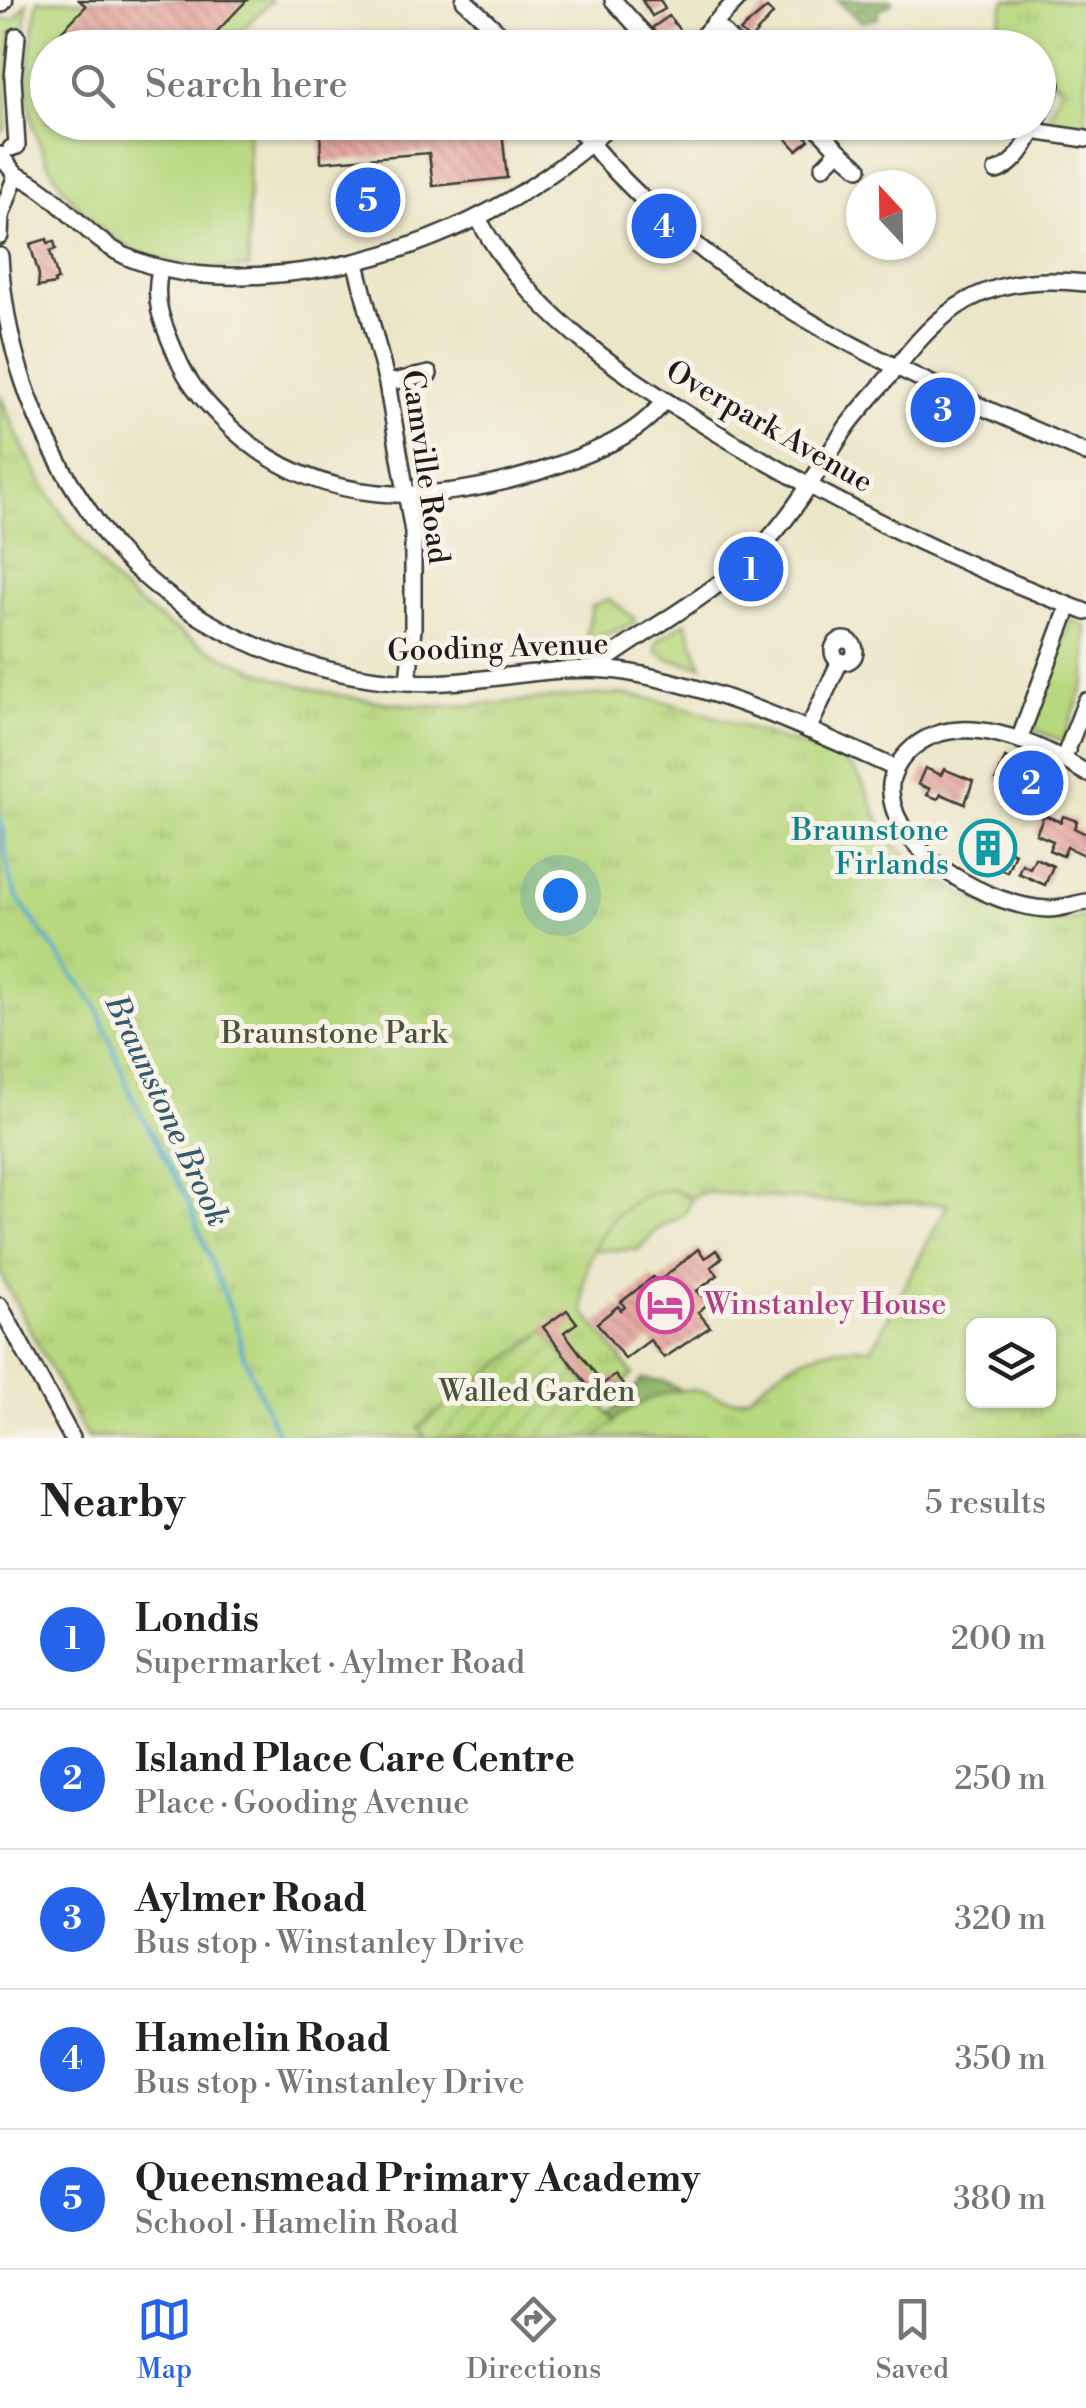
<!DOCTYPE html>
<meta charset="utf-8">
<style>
body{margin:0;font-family:"Libre Bodoni",serif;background:#f6f6f6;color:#222}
.controls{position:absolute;right:30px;bottom:30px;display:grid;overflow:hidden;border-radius:15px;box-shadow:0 2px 8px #0004}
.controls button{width:90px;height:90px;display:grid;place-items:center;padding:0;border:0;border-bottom:2px solid #e0e0e0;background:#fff;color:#222;font:50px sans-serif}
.compass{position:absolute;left:846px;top:170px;width:90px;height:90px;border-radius:50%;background:#fff;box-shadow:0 2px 8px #0004;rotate:338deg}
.you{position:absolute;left:560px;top:895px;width:35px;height:35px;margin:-25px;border:8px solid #fff;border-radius:50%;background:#1a73e8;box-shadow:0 0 0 15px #1a73e833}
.badge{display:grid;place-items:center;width:65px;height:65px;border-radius:50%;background:#2563eb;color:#fff;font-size:32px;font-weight:700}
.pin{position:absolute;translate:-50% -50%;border:5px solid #fff;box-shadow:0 2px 10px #0006}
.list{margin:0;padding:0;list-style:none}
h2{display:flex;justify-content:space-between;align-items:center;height:130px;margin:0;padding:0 40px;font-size:42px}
h2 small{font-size:32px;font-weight:400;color:#767676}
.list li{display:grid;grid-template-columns:65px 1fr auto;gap:30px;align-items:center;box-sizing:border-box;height:140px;padding:0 40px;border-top:2px solid #e0e0e0}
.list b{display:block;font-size:38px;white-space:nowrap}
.list p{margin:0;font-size:32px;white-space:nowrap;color:#767676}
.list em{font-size:32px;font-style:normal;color:#767676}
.icon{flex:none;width:55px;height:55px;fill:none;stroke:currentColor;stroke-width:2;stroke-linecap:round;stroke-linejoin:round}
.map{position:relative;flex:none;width:1086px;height:1438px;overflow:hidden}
.search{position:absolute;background:#fff;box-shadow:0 2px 8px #0004;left:30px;right:30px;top:30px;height:110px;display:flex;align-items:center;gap:25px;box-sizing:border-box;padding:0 35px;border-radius:55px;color:#767676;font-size:38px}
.sheet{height:830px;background:#fff}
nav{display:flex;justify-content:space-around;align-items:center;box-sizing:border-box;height:140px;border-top:2px solid #e0e0e0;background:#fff;font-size:28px;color:#767676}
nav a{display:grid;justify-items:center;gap:5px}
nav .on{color:#2563eb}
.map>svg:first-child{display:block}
</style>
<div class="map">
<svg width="1086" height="1438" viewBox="0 0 1086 1438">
<defs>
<pattern id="forest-crowns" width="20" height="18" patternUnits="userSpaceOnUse" patternTransform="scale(2.5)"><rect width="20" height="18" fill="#92b86e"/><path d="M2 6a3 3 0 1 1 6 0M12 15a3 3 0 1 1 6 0" fill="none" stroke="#76955a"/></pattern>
<pattern id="park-tufts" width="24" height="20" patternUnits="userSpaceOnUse" patternTransform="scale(2.5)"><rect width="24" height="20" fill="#b8d87f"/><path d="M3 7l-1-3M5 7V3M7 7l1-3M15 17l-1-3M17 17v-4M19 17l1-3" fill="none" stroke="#9eb96d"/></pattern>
<pattern id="garden-furrows" width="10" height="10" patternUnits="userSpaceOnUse" patternTransform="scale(2.5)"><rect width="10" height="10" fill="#b8d87f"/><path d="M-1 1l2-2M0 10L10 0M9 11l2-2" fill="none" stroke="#9eb96d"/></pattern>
<pattern id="building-back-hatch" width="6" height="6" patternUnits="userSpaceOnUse" patternTransform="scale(2.5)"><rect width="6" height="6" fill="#e5a8a1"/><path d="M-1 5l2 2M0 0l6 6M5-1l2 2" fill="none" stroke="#c4908a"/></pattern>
</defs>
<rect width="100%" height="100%" fill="#f7f3e8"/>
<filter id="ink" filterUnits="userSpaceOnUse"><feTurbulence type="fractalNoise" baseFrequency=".01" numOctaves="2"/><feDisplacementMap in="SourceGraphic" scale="20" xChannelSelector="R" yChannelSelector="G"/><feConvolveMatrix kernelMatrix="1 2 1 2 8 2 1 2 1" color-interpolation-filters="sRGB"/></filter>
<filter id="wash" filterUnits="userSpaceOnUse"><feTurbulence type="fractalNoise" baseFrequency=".0048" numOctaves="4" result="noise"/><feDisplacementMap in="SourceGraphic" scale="40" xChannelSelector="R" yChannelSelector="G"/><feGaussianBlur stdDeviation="2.25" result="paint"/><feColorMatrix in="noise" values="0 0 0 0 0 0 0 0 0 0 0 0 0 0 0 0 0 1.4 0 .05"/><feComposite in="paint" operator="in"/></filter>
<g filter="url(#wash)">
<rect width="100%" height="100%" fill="#ece6c9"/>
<!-- grass -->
<g fill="#b8d87f" stroke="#6a7a4e" stroke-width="2.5">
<path d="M38,0h234l-47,47 -177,1v74l200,1 1,145c-81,2 -139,-12 -187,-82 -17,-25 -28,-49 -32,-78 -5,-36 3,-73 8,-108z"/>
<path d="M27,3l-2,28h-14l-5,97 -6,4v-112l15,-1z"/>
<path d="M609,599l25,19 1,5 -46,18 -3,-2 6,-33z"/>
<path d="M1071,620l15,6v53l-23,62 -32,-13z"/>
<path d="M686,622l16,44 -34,-7 -12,-8 2,-11z"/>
<path d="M656,1187l48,5 -13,6c-4,25 -21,20 -36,34 -7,6 -10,13 -18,18h-47l37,-48z"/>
</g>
<!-- forest -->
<g fill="url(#forest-crowns)" stroke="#576a45" stroke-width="2.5">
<path d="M837,0h55l-1,4 -13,6v8l-16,4z"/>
<path d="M642,1379l21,2 33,17 -21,40h-95l49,-41z"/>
</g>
<!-- park -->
<g fill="url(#park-tufts)" stroke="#6a7a4e" stroke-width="2.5" fill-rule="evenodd">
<path d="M1005,0h68l13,4v126l-38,-3 -2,-2 15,-40 -22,-10 -1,-27h-46z"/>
<path d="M0,394c22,59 52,110 91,158 9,12 18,26 29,36 85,75 195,113 308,118 63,2 127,-11 190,-12 54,5 105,26 156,43 21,7 46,12 66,22 29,15 30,53 48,77 36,46 140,102 198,80v522h-999l-87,-165zM671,1189l20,9 13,-6 116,9 128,3 -76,144c-34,-3 -67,4 -95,25 -10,7 -20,18 -31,24 -16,7 -31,-3 -45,-6 -29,-6 -65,13 -87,29l-13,-17 32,-29 -49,-62c-7,-55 29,-118 87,-123zM974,1326h74v74h-74z"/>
</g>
<!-- garden -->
<path fill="url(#garden-furrows)" stroke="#6a7a4e" stroke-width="2.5" d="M545,1330l70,92 -21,16h-168l-8,-11z"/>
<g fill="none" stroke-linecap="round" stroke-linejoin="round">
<!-- stream -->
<path stroke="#53a9d0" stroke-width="4" d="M0,813l9,64 10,24 78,106 36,92 54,100 50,128 5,24 37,87"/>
</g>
<g id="blocks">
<!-- building -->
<g fill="url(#building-back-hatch)">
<path d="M79,0h168l-43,45 -10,-10 -7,8 5,5h-123l-12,-12 29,-30z"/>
<path d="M642,0h18l5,9 -13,7z"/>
<path d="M767,8l6,6 -23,26 -10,-9z"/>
<path d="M669,16l12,16 -16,13 -13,-17z"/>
<path d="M320,122h181l6,56 -74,8 -4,-33 -108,9z"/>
<path d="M797,127l12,13 -12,10 -12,-13z"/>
<path d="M47,239l1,4 6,-2 2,8 -6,2 8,29 -4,1 1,3 -17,3 1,-12 -9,-31z"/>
<path d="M1005,758l54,22 -8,20 -23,-9 -7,19 -16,-7 7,-17 -16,-6z"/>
<path d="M925,768l16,7 3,-6 29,12 -8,23 -24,-10 -3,5 -11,-4 3,-6 -12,-5z"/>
<path d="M1044,815l17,7 2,-6 14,5 -3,7 12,6v22l-19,-9 -4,9 -14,-6 4,-9 -17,-7z"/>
<path d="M984,819l18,7 -7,18 20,9 -8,19 -38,-16z"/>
<path d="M1035,858l18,8 -8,19 -27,-12 4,-9 8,4z"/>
<path d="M698,1249l7,9 11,-8 6,8 -11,9 7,8 -21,16 12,12 -11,9 12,15 -46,31 -14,-18 -25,19 -28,-36 21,-17 3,4 4,-3 -4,-5 32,-25 4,6z"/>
<path d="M567,1310l10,13 -13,9 39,52 12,-9 8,10 -22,18 -58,-76z"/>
</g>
</g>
</g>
<g filter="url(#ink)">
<use href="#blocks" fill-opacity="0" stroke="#3b3a36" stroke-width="2.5"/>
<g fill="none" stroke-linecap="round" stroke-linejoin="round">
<!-- minor casing -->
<g stroke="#3b3a36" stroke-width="20">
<g id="minor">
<path d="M464,0l51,48"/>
<path d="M613,0l44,48"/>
<path d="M714,23l24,25"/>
<path d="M691,48l46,-48"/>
<path d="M1038,118l14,-33"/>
<path d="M573,122c135,173 320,245 513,331"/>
<path d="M812,122l27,29 -16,16"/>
<path d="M1033,131l53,8"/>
<path d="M11,148l6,-2 -4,-68 4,-42"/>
<path d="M839,151l20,17"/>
<path d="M0,155l16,20 -15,41 -1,20"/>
<path d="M996,171c19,-5 33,-30 41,-49"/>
<path d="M16,175c45,19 69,65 116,84 43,17 88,19 134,16 128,-8 254,-64 348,-153"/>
<path d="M478,218c51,98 154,163 246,219 115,69 237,128 362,175"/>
<path d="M0,256c5,89 31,165 79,240 15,22 31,48 50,66 73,72 179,114 279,120 73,5 146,-21 218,-10 95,16 182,57 269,96"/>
<path d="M356,264l31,119 26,149v96l-5,54"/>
<path d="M160,270c-8,33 4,56 17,87 10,24 25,42 44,61 91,95 218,89 334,48 39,-14 84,-31 109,-65"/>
<path d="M387,383l42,-9"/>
<circle cx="844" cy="651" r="11"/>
<path d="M593,669c55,-41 117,-71 166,-120 37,-36 60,-82 89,-124 15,-20 33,-38 49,-58 54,-71 99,-93 189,-84"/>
<path d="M808,730l32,-69"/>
<path d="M1019,740l50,-134"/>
<path d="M1064,758l22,-57"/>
<path d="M1086,773c-47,-30 -131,-68 -178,-21 -11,11 -19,26 -17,41 4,62 101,114 157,116 12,0 26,-5 38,-7"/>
<path d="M0,1306l72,132"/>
</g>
</g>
<!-- major casing -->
<g stroke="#3b3a36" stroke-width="25">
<path id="major" d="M0,2l2,-2"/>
</g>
<!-- minor -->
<use href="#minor" stroke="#fff" stroke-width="15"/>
<!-- major -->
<use href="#major" stroke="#fff" stroke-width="20"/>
</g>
</g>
<!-- icons -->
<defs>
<g id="building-ring" transform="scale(2.875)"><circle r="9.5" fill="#f7f3e8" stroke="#0f9aa8" stroke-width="1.5"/><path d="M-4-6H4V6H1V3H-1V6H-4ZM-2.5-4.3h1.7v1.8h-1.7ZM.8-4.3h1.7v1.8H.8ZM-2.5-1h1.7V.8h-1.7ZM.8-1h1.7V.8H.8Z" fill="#0f9aa8"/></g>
<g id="hotel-ring" transform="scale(2.875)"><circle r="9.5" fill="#f7f3e8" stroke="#d1479c" stroke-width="1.5"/><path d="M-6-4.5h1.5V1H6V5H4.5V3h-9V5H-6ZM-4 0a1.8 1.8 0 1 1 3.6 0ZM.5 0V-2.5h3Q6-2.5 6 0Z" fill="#d1479c"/></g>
</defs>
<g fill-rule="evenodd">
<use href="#building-ring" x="988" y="848"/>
<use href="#hotel-ring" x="665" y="1305"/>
</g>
<g text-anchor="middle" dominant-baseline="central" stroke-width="10" stroke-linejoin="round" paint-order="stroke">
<!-- street labels -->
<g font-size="30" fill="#1c1c1c" stroke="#f7f3e8">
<text transform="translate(769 427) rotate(30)">Overpark Avenue</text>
<text transform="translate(425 467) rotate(82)">Camville Road</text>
<text transform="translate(498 648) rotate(-2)">Gooding Avenue</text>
</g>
<!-- culture labels -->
<g font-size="30" fill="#0d838f" stroke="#f7f3e8" text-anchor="end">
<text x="949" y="831">Braunstone<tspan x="949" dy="34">Firlands</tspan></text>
</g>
<!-- park labels -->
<g font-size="30" fill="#4b543a" stroke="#f7f3e8">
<text x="334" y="1034">Braunstone Park</text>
<text x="537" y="1392">Walled Garden</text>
</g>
<!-- hotel labels -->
<g font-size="30" fill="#b23c85" stroke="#f7f3e8" text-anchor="start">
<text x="704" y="1305">Winstanley House</text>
</g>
<!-- water labels -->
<g font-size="32" font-style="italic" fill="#355b6d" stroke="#f7f3e8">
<text transform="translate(167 1111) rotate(65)">Braunstone Brook</text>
</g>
</g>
</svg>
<div class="controls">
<button><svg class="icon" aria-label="layers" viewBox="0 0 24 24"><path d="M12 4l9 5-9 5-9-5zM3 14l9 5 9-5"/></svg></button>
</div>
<svg class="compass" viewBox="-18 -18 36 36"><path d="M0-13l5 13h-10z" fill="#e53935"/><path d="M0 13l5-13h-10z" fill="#767676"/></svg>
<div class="you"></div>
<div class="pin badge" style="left:751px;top:569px">1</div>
<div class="pin badge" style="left:1031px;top:783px">2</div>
<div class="pin badge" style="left:943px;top:410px">3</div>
<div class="pin badge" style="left:664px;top:226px">4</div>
<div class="pin badge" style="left:368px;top:200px">5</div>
<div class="search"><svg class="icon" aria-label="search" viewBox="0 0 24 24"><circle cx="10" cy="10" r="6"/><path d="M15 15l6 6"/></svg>Search here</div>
</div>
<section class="sheet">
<h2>Nearby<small>5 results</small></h2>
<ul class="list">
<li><span class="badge">1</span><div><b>Londis</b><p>Supermarket · Aylmer Road</p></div><em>200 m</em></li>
<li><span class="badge">2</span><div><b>Island Place Care Centre</b><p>Place · Gooding Avenue</p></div><em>250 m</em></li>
<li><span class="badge">3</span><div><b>Aylmer Road</b><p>Bus stop · Winstanley Drive</p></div><em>320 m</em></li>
<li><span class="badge">4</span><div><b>Hamelin Road</b><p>Bus stop · Winstanley Drive</p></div><em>350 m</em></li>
<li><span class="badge">5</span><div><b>Queensmead Primary Academy</b><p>School · Hamelin Road</p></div><em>380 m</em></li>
</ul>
</section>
<nav>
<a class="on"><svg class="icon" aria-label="map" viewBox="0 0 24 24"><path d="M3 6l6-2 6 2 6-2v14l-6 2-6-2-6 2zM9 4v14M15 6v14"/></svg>Map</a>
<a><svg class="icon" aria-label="directions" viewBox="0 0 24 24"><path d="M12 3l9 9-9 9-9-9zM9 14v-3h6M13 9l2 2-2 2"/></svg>Directions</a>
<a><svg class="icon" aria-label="saved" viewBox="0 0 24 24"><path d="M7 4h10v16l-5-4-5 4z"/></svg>Saved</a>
</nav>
